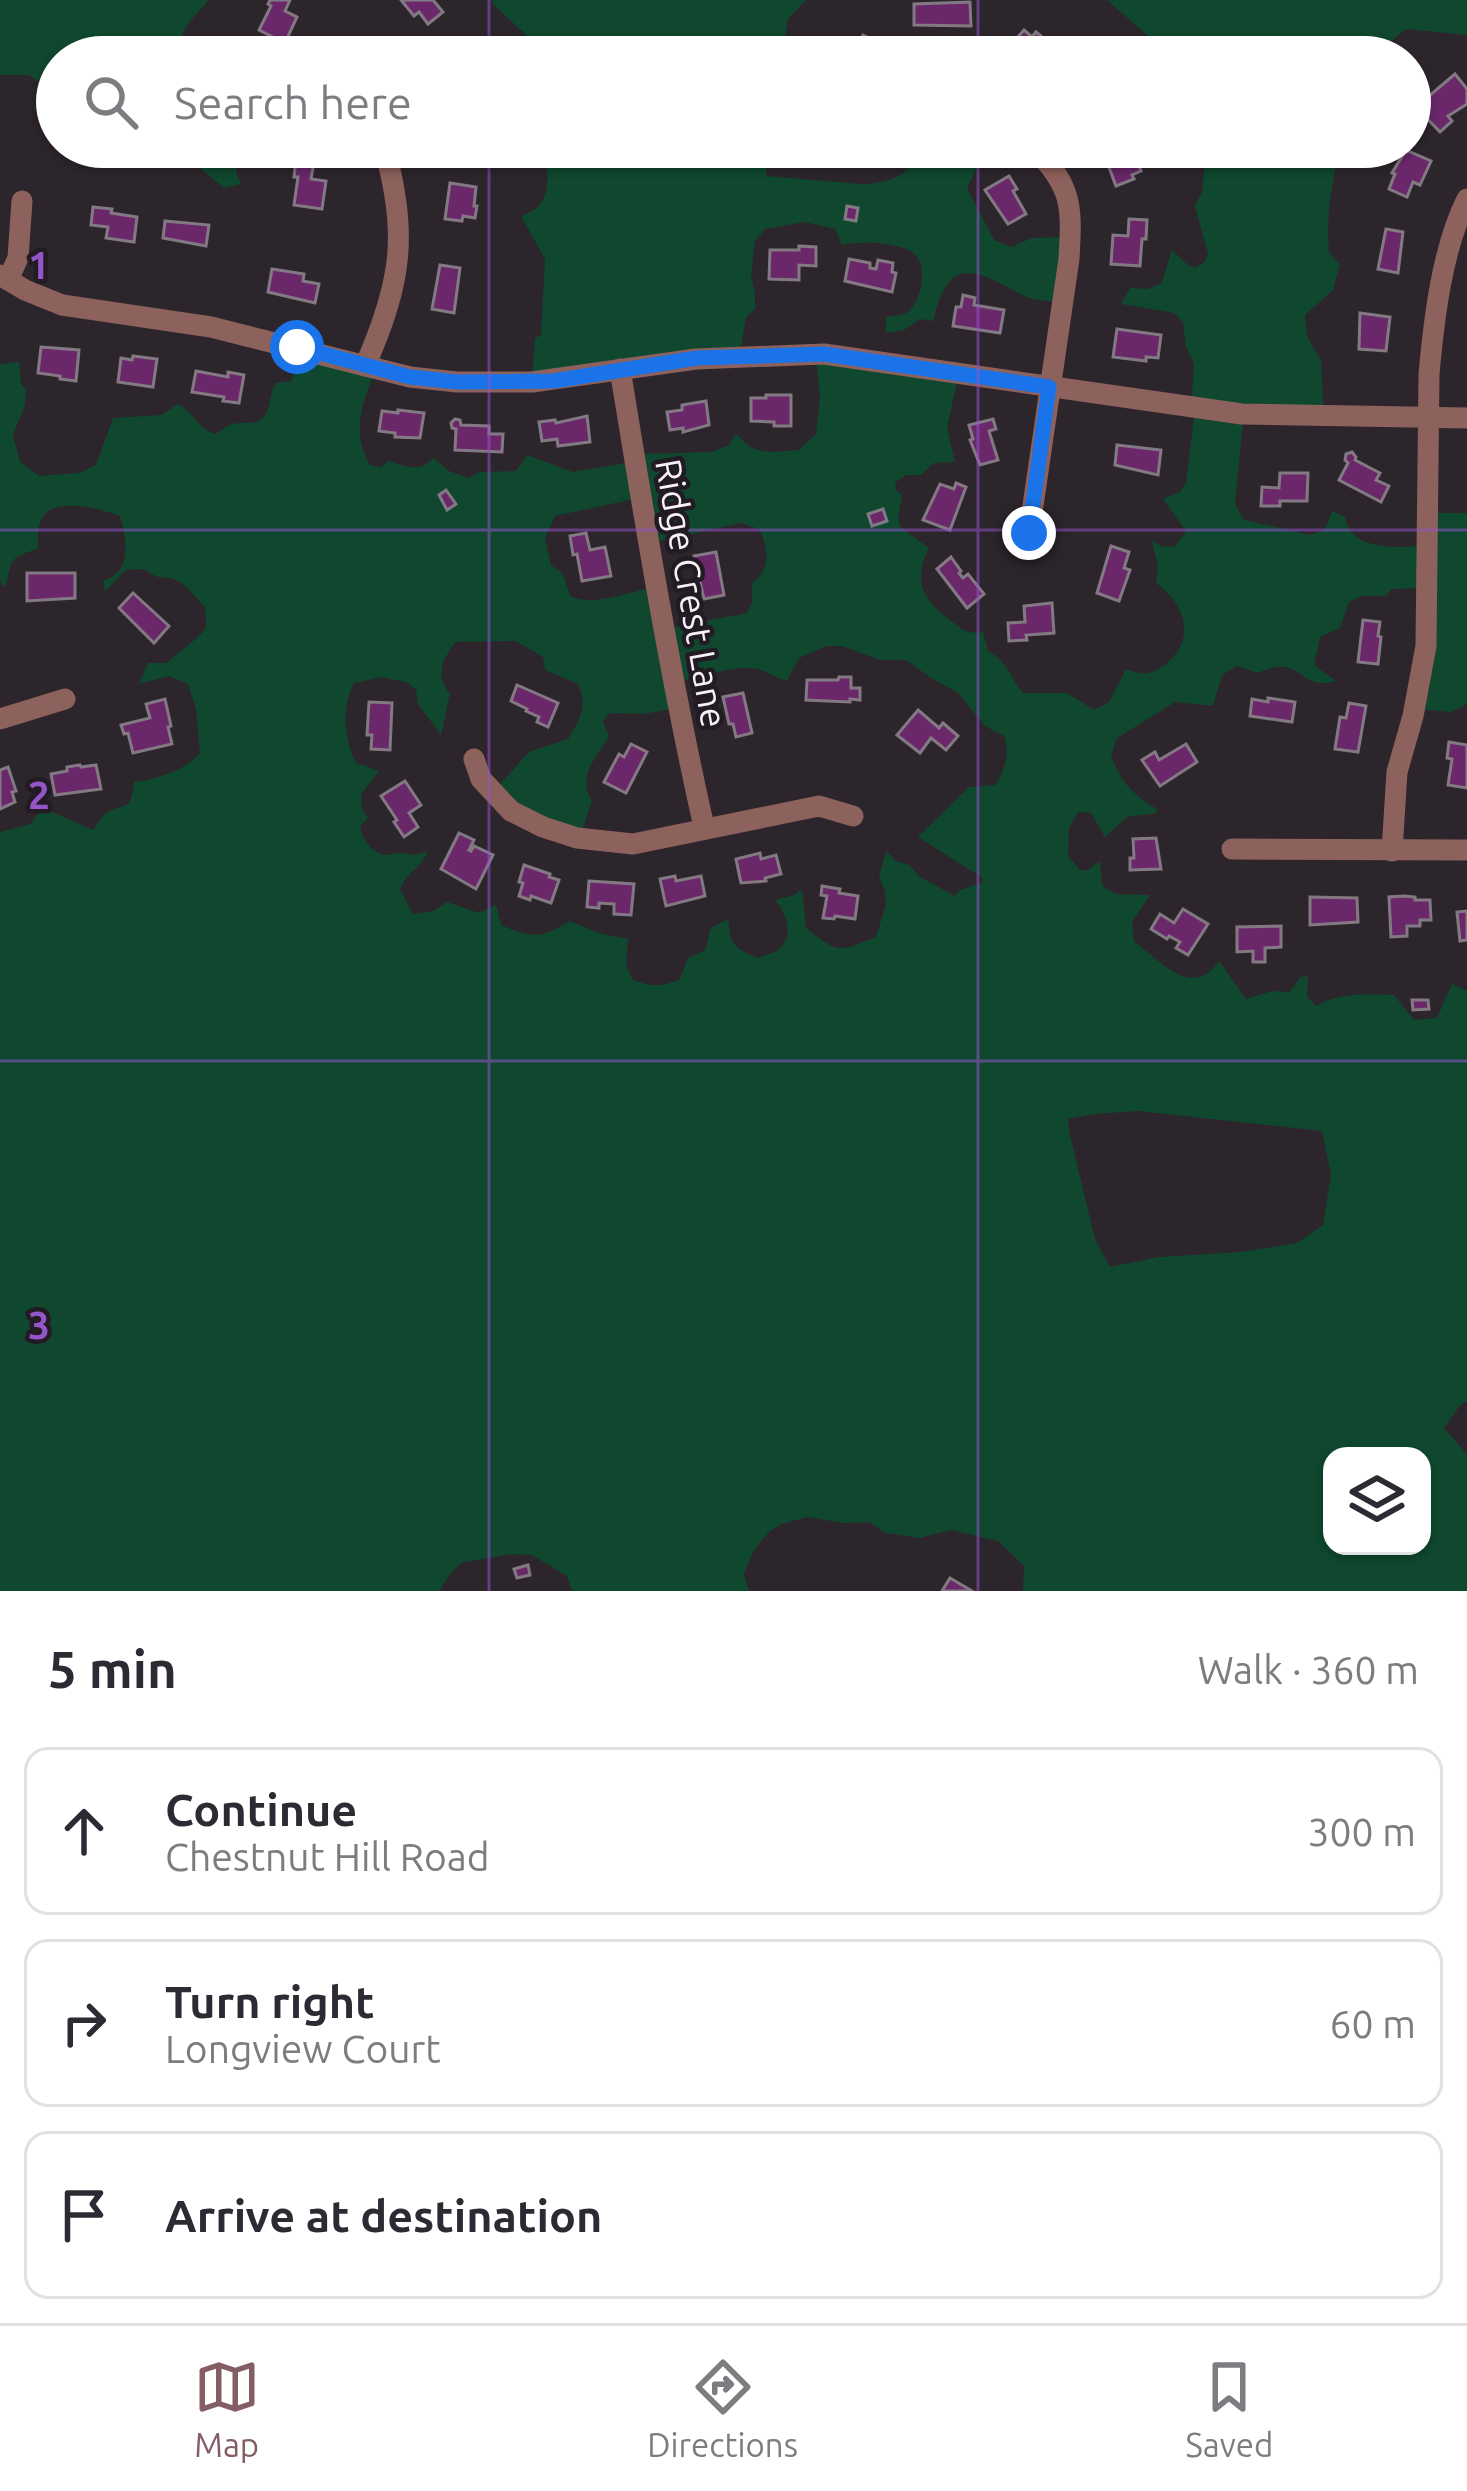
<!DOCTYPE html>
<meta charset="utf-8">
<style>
body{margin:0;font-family:Ubuntu,sans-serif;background:#f7f7f7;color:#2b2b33}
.controls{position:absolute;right:36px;bottom:36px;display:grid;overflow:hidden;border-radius:24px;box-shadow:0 3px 9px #0004}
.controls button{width:108px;height:108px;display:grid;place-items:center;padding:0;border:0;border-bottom:3px solid #e1e1e2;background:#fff;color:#2b2b33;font:60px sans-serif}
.stop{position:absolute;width:36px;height:36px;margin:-27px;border:9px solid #1a73e8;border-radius:50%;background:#fff}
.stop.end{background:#1a73e8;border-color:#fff;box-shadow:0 3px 12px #0008}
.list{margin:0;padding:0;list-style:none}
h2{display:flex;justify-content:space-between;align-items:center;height:156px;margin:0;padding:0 48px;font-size:51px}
h2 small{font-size:39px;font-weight:400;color:#7c7c81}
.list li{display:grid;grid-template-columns:78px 1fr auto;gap:36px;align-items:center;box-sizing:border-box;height:168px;margin:0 24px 24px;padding:0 24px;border:3px solid #e1e1e2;border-radius:24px}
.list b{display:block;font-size:45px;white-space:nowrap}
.list p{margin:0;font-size:39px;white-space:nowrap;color:#7c7c81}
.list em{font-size:39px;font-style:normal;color:#7c7c81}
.icon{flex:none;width:66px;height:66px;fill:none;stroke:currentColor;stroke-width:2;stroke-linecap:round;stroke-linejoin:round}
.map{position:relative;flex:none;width:1467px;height:1591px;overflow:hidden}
.search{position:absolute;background:#fff;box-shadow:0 3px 9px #0004;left:36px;right:36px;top:36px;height:132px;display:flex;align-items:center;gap:30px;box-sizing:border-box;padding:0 42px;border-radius:66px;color:#7c7c81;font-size:45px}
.sheet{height:732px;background:#fff}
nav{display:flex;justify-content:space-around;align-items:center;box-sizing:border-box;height:168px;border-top:3px solid #e1e1e2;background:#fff;font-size:33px;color:#7c7c81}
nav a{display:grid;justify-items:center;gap:6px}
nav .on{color:#855d65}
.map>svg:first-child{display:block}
</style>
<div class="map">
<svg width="1467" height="1591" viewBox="0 0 1467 1591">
<rect width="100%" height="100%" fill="#2d252c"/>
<!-- green -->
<g fill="#0f482e" fill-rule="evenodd">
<path d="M0,0h208c-10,16 -24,21 -27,41l-29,16h-95v62l-13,-8 -2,-27 -13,-9h-29z"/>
<path d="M494,0h312l-18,19 -6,32 3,6h-254l-5,-22 -35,-33z"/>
<path d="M1107,0h360v35l-61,-6 -16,13 -1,15h-217z"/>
<path d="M171,147h69l-4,25 5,12 -17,4 -44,-37z"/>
<path d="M514,147h254l-2,29 95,8c24,0 57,-9 55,-37h34l14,12 19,5 -9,9 -7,15 27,52 17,7 21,-9 38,-1 -7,65c-10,-1 -20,-1 -30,-3 -9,-2 -18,-8 -26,-12 -48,-26 -61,-16 -74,34l-13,-2 -16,11 -18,3v-16c7,-1 14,-1 20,-4 14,-8 21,-41 12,-55 -11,-17 -58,-17 -76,-13l-7,-16 -30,-7 -40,7 -10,12 -4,34 4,19v15l-9,8 -6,35 -208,25 3,-39 6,-3 4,-76 -24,-43c5,-2 15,-6 18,-10 9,-10 12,-37 3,-48 -6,-8 -19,-9 -28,-11z"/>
<path d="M1206,147h135c-10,37 -15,68 -12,106l11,11 -7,26 -28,25 2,21 14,24 3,59 -81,2 -8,83 9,16 67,15 14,-6 7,-18 13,6c6,35 55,31 84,28l7,-32h31v191l-16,8 -33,-3 9,-121 -35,1 -7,7h-24l-12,6 -9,26 -20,9 -6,28 22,16c-40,11 -32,-29 -78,-8l-21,-7 -15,9 -9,31 -38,-4 -58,36 -6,18c10,26 22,39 46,53l-1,4 -29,4 -22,20 -14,-24 -13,-1 -9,16 -1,28 12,14h8l12,-9 2,24 13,9 35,1 -18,27 2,20c27,18 58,59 85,19l27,38 26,-8 18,1 11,-16 7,1 -1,20 9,9c24,-14 50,-12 78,-11l20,25 23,-2 15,-34 15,7v411l-6,2 -17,24 23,26v137h-444l1,-25 -26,-25 -47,-11 -32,8 -33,-5 -17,-11 -26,1 -35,-6 -27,7 -12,8 -15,18 -10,24 5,17h-177l-5,-15 -35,-21 -22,-1 -49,9 -11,11 -11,17h-439v-759l30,-8 13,-16 50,22c4,-5 7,-12 12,-16 20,-14 25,2 29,-32 24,-3 50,-11 66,-29l-4,-44 -8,-25 -19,-8 -30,8 9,-21h19c9,-10 34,-25 38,-35 2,-4 0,-17 0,-21 -9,-9 -20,-25 -32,-28 -16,-4 -12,2 -29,-10l-18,1 -21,21 -2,-10c30,-10 24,-40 17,-65 -19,-7 -66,-20 -78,2 -5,8 -4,21 -4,31 -28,8 -27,10 -32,38l-6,-5v-218l19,-2 2,22 5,5 -1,16 -12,30 7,27 19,14 41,-3 16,-8 17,-47 48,-3 17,-11c17,9 16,22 37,30 6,-3 11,-8 17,-10 13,-3 29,4 35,-13 4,-10 3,-18 9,-28l15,-2 10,-32 76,18c-14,33 -27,65 -7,98l11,2 7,-6c18,5 31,13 45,-3l16,13 19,7 12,-6 36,-1 11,-16 46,17 60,-10 5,-8 74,-2 17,-7 7,-12c19,25 35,18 63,17l17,-16 4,-37 -4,-39 142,20 -11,49 8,35 -21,1 -13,12h-15l-10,7 -1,6 7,8 -4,21 2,10 29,21c-15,31 -9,49 18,70 14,10 18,17 36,14l5,19c22,13 20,24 35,42h44l27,17 15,-8 17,-33c16,6 23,7 37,-3 34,-24 24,-61 -7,-83l2,-15 -6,-28 11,7 12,-1 11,-15 -23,-32 17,-7 6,-9 8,-66 -3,-7 3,-46 -8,-17 -3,-25 -9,-9 -53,-9 9,-16 17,1 14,-5 11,-34 16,15 7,3 10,-6 3,-8 -13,-48 7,-14zM639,498l13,45 89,-20 18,6c10,20 12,40 -7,54v20l-5,10 -76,15 -15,-41c-26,4 -63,21 -86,9l-7,-22 -12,-9 -6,-27 10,-22zM516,641l27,16 2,13 33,14c10,22 2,36 -10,55l-39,13 -35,39 78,42 9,1 11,-33c-15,-25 3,-42 17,-64l-6,-16 7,-8 34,1 32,-6 1,-26c21,-4 61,-18 81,-13 11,3 18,10 29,12l12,-23 27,-12h16l38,14h26l25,18 27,15 27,33 19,10c6,18 1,34 -9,49l-26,2 -51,50 63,40 2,5 -23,8 -5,6 -35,-19 -11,-12 -13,-4 -10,-10 -7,26 6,14 1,13 -10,33c-38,15 -37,17 -70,-9l-4,-39 -8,6 -19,5c11,13 20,35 4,49 -6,5 -14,6 -21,9 -24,-10 -27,-12 -30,-39l-17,9 -6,22 -17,8 -8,21c-16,8 -32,8 -48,0l-6,-14 2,-26 -29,-6 -29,-12c-28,18 -39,17 -69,4l-5,-20 -17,8 -32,-11 -14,9 -20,3 -13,-25c9,-20 20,-19 28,-38 -17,6 -15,3 -31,2 -3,0 -7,2 -10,2 -16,-1 -24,-16 -27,-29l8,-8 -6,-10 -1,-14 18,-23 -23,-8c-12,-24 -15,-56 -2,-80l29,-6 25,6 8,7 2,14 23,31 9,-41c-15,-19 -8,-33 5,-52zM1138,1111l184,20 9,43 -8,51 -26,18 -57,9 -81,5 -49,10 -15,-28 -25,-104 -2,-16 25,-5zM1332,1456h90v90h-90z"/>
</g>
<!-- building -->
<g fill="#6a276a" stroke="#837983" stroke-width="3">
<path d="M270,0h20l-5,11 12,6 -12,26 -26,-13 12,-24 -3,-2z"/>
<path d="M401,0h32l10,12 -15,12 -9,-12 -5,4z"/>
<path d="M970,2l1,24 -57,-1v-21z"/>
<path d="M1024,30l8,7 4,-5 17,14 -9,11h-36l-7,-6 11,-13 3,2z"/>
<path d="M863,35l26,13 -4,9h-33z"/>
<path d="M1455,74l12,15v15l-19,12 4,5 -12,11 -24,-25z"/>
<path d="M858,147h26l3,6 -22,10z"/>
<path d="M1113,147h30l-10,4 8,20 -9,4 2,4 -18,7 -9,-24 5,-2 -4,-11z"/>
<path d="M1406,150l25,11 -11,24 -7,-3 -6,15 -18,-8 6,-15 -3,-1z"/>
<path d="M296,159l18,3 -3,17 15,2 -4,28 -28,-4 4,-28h-4z"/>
<path d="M1009,176l8,13 -4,2 13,23 -18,10 -23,-34z"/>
<path d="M450,183l26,4 -2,19h3l-2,12 -12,-2 -1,5 -17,-2z"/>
<path d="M847,206l11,2 -2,13 -11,-2z"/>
<path d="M93,207l19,2 -1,4 26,4 -3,25 -28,-4 2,-11 -17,-2z"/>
<path d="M1129,219l18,1 -1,19h-4l-2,27 -29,-2 2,-29 15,1z"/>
<path d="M165,221l44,4 -3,21 -43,-8z"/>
<path d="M1386,229l17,3 -5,41 -20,-4z"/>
<path d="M799,246l17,1v19l-17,-1v15l-30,-1 1,-29h29z"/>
<path d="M849,259l21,4v5l6,1 2,-9 15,3 -1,9 4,1 -4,19 -47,-11z"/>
<path d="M440,265l20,3 -6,45 -22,-4z"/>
<path d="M272,269l32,5 -1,7 16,3 -4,19 -47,-11z"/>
<path d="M963,295l12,3 -1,7 30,5 -4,23 -47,-7 3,-19h5z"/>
<path d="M1360,313l30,4 -4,34 -27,-2z"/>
<path d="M1117,329l44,6 -3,23 -12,-1v4l-33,-4z"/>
<path d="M41,347l38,3 -3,31 -16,-2v-3l-22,-3z"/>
<path d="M133,356l24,3 -4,28 -35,-5 3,-24 11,2z"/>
<path d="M196,371l32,6v-5l16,3 -5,28 -16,-2 1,-4 -32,-5z"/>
<path d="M766,395h25v31h-17v-4l-23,-1v-23h15z"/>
<path d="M706,401l3,24 -26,7v-4l-13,2 -3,-18 15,-2v-5z"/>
<path d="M398,410l26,3 -4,25 -25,-1v-4l-16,-2 3,-20 16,2z"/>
<path d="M587,416l3,26 -32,4 -1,-7 -15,2 -3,-19 16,-2 1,3z"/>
<path d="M455,419l5,1 1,5 28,1v8h14l-1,18 -47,-2 1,-21 -4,-1 -1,-5z"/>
<path d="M993,419l3,10 -7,2 9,29 -18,5 -10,-25 3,-1 -4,-14z"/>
<path d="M1117,445l44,5 -3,25 -43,-10z"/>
<path d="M1352,452l4,5 -1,3 25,13 -4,7 13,6 -8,16 -42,-22 9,-17 -3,-3 1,-6z"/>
<path d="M1280,473h28l-1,28h-27v5h-19l1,-19 17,1z"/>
<path d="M956,483l10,4 -16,43 -27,-10 17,-36 14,5z"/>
<path d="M446,490l10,14 -9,6 -8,-15z"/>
<path d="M883,509l4,12 -15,5 -4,-12z"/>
<path d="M586,533l4,17 15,-3 6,29 -29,5 -5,-27 -4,1 -3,-19z"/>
<path d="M1111,546l18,6 -5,16 6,2 -11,31 -22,-8z"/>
<path d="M716,552l8,43 -20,4 -10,-43z"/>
<path d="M951,557l10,14 -2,2 4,5 5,-4 16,20 -17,14 -30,-39z"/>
<path d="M27,573h48v25l-48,3z"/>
<path d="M133,593l36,33 -15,17 -35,-35z"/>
<path d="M1052,603l2,30 -28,2 1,5 -18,1 -1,-18 17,-1 -1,-16z"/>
<path d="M1363,620l17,2 -2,14 3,1 -3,27 -20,-2z"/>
<path d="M839,677h12v11h9v12l-10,-1v3l-44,-2 1,-20h31z"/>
<path d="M517,685l41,18 -10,24 -11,-5 2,-5 -13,-6 1,-2 -16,-8z"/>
<path d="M743,693l9,40 -16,4 -3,-13h-4l-6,-27z"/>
<path d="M1268,698l27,4 -3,20 -42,-6 2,-17 16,3z"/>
<path d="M165,699l6,27 -3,1 4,17 -39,9 -5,-20 -4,1 -3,-9 29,-7 -4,-14z"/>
<path d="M369,702l23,1 -2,47 -19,-1 1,-14h-5z"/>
<path d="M1349,703l17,3 -8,46 -23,-3 5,-32 6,1z"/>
<path d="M918,710l21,18 4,-5 15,13 -12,14 -15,-12 -11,15 -23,-18z"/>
<path d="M1449,742l18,3v43l-19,-3 4,-26 -5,-1z"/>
<path d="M631,744l16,8 -21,41 -22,-11 15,-28 5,3z"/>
<path d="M1186,744l11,18 -37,24 -18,-26 13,-8 4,8z"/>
<path d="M80,765l1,2 15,-2 5,24 -46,6 -4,-21 16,-3v-4z"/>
<path d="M8,767l8,24 -4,1 3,10 -15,7v-39z"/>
<path d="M405,781l16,24 -12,8 9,14 -14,10 -10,-15 3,-2 -16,-24z"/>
<path d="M459,833l15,7 -5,10 2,1 3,-5 19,9 -17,34 -35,-20z"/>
<path d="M1156,838l5,31 -31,1v-12h4l-1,-19z"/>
<path d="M760,853l1,6 15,-4 5,19 -16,4 1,3 -25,2 -5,-24z"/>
<path d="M524,865l26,9 -1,3 10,3 -8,23 -20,-7 -1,4 -11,-4 4,-13 -4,-1z"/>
<path d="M675,876l1,5 25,-5 4,20 -39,10 -6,-27z"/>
<path d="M589,881l45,3 -3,31 -17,-1v-10l-15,-1v5l-12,-1z"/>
<path d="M822,886l18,3 -1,4 19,3 -3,23 -20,-3 -1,3 -11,-1 4,-22 -6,-1z"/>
<path d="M1404,896l11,1v3h15l1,20h-11v6h-13v10l-16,1 -2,-40z"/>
<path d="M1310,897l47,1 1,24 -48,3z"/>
<path d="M1183,909l25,15 -20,31 -12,-7 4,-6 -11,-6 -2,3 -16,-10 9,-15 14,9z"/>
<path d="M1467,911v29l-7,1 -3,-29z"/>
<path d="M1281,926v21l-16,1v14h-12v-11l-16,1v-25z"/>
<path d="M1412,1000h16l1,9 -16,1z"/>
<path d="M528,1565l2,10 -13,3 -3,-9z"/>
<path d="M950,1578l22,13h-30z"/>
</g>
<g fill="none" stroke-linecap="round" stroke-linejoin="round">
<!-- minor -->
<g stroke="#8d615c" stroke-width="21">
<path d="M0,275l25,15 37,15 149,22 199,50 47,5h75l164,-23 128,-5 418,60 225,4"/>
<path d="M8,280l10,-22 4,-57"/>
<path d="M365,366c36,-82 44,-132 19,-219"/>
<path d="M620,369c25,154 50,307 84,458"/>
<path d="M1029,533l40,-274c3,-53 4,-72 -36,-112"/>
<path d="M0,719l65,-20"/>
<path d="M474,759l7,20 30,32 32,16 34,11 56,6 186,-38 34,10"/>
<path d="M1232,849l235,1"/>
<path d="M1392,851l5,-79 16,-56 13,-70 3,-272c5,-55 13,-125 38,-175"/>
</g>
</g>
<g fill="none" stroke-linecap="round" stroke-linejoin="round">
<!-- route -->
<path stroke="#1a73e8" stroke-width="15" d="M297,347l113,30 47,5 96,-1 144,-23 127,-4 225,33 -20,146"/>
</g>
<!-- grid -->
<path fill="none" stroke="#9454ca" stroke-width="3" stroke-opacity="0.55" d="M489,0v57M978,0v57M489,147v1444M978,147v1444M0,530h1467M0,1061h1467"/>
<g text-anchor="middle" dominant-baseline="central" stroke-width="9" stroke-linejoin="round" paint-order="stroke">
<!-- street labels -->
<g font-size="36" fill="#f8f2f8" stroke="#231b23">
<text transform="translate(692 593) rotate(80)">Ridge Crest Lane</text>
</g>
</g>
<g font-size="39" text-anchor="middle" font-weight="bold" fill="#9454ca" stroke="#231b23" stroke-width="9" stroke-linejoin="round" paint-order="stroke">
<text x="39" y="279">1</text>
<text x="39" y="809">2</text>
<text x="39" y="1339">3</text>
</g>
</svg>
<div class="controls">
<button><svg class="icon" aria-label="layers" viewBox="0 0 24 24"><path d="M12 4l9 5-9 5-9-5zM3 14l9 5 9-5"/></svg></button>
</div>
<div class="stop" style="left:297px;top:347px"></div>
<div class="stop end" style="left:1029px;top:533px"></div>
<div class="search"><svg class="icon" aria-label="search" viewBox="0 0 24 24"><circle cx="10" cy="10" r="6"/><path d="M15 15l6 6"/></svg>Search here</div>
</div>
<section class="sheet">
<h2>5 min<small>Walk · 360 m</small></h2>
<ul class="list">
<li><svg class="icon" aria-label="ahead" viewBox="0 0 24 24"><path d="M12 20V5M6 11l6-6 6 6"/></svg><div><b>Continue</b><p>Chestnut Hill Road</p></div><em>300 m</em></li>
<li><svg class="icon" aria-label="right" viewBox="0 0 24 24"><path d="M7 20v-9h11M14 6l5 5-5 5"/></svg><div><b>Turn right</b><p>Longview Court</p></div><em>60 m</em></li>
<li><svg class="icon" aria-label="arrive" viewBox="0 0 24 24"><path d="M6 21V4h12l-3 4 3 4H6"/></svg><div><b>Arrive at destination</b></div></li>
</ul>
</section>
<nav>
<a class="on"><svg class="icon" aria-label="map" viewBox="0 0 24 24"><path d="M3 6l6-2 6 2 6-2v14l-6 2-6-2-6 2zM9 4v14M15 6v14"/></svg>Map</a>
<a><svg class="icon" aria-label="directions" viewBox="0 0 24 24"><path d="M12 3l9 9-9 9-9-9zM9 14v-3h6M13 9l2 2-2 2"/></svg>Directions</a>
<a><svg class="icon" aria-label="saved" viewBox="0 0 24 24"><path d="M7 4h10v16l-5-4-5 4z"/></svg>Saved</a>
</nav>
